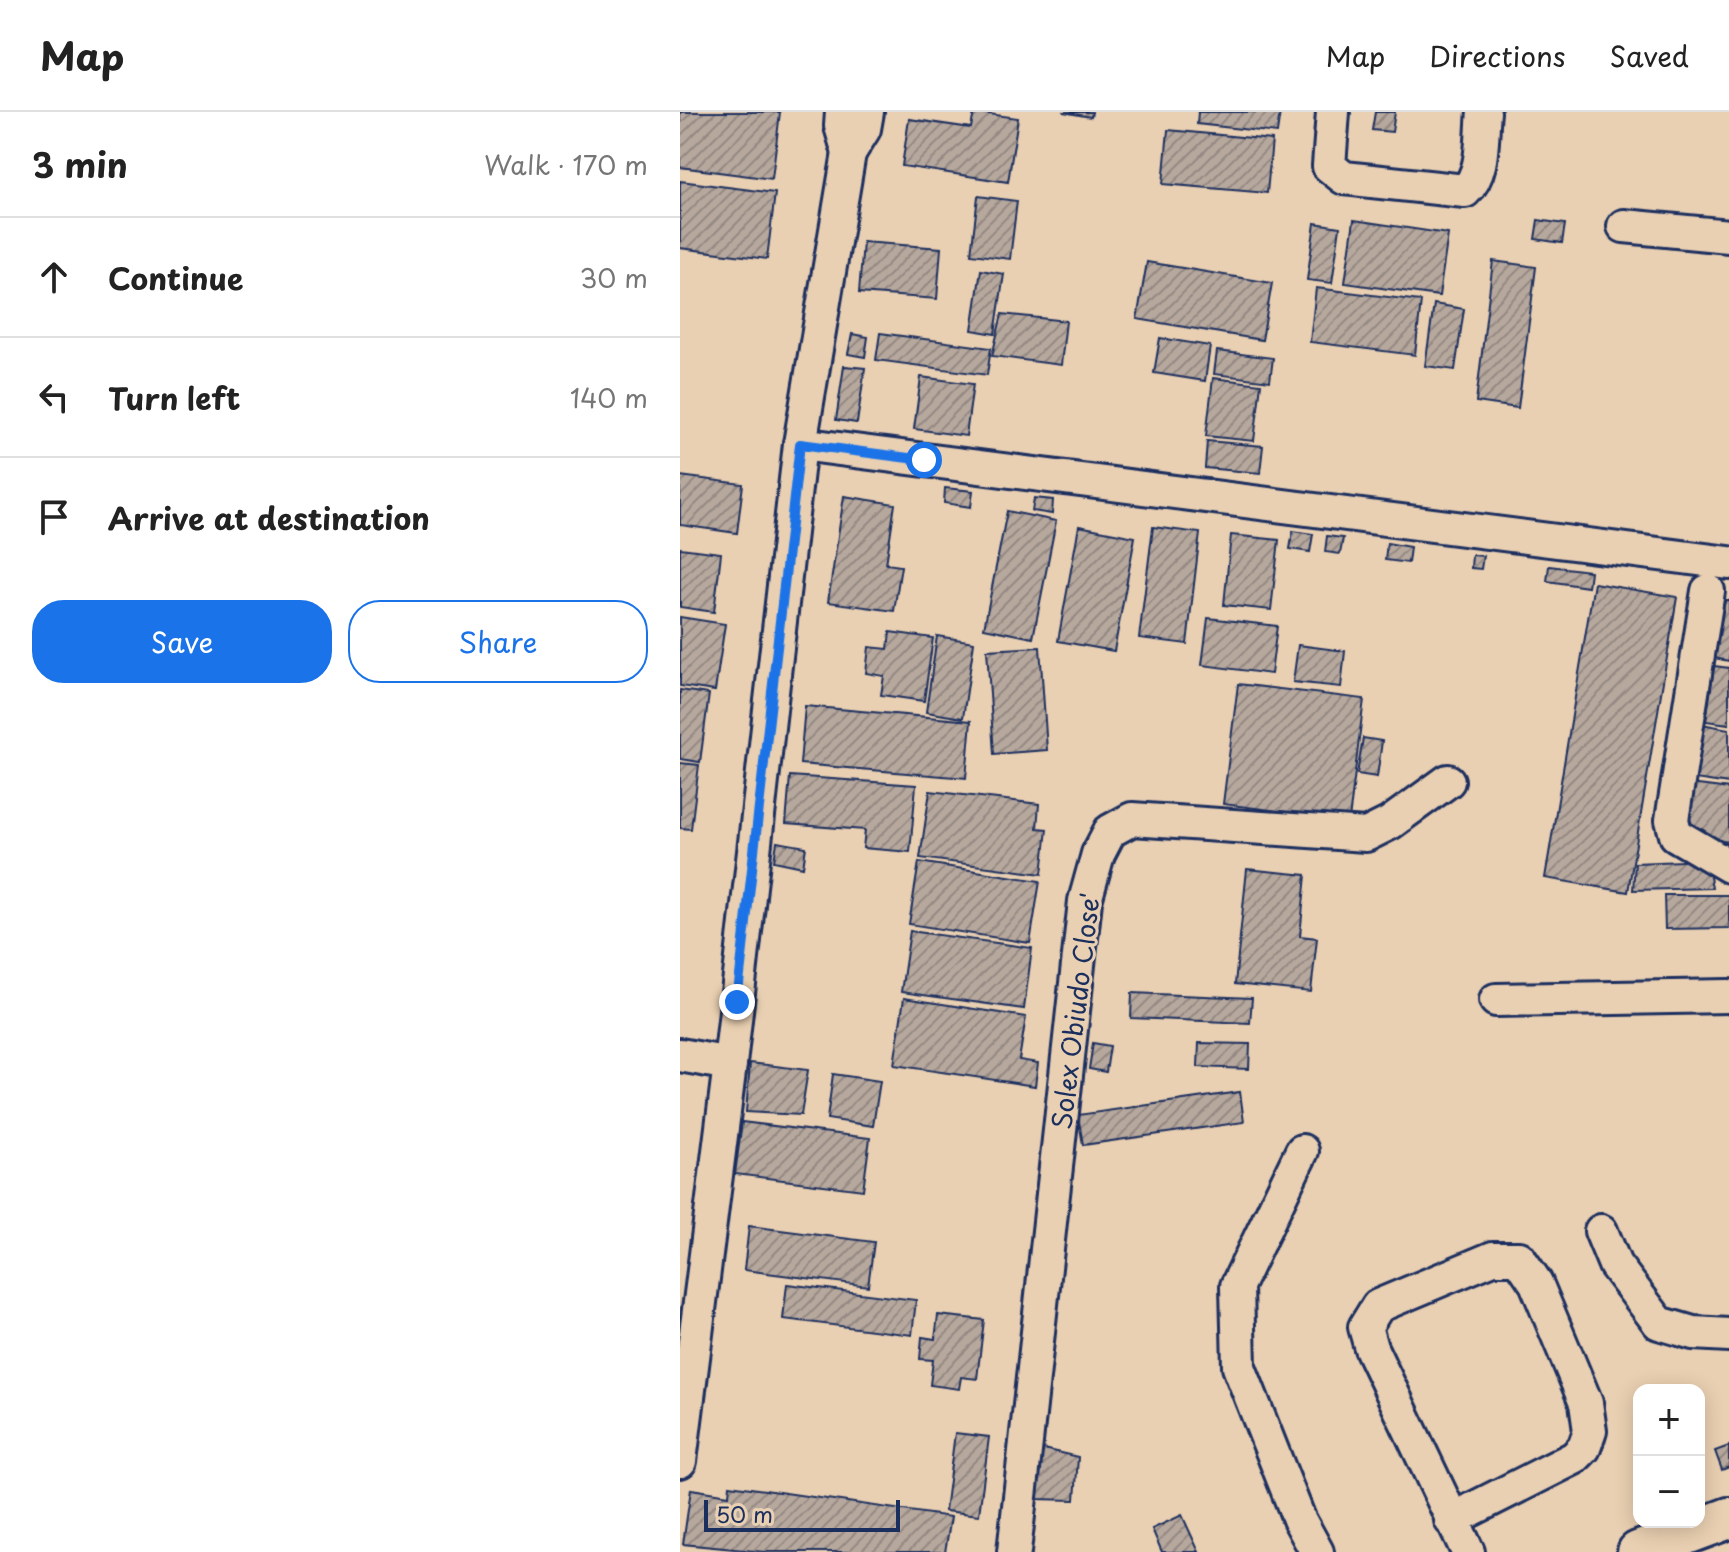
<!DOCTYPE html>
<meta charset="utf-8">
<style>
body{margin:0;font-family:"Playpen Sans",sans-serif;background:#f2f2f2;color:#222}
.controls{position:absolute;right:24px;bottom:24px;display:grid;overflow:hidden;border-radius:16px;box-shadow:0 4px 20px #0003}
.controls button{width:72px;height:72px;display:grid;place-items:center;padding:0;border:0;border-bottom:2px solid #e0e0e0;background:#fff;color:#222;font:40px sans-serif}
.scale{position:absolute;left:24px;bottom:20px;width:196px;box-sizing:border-box;padding-left:8px;border:4px solid #1b2f5e;border-top:0;font-size:22px;line-height:28px;white-space:nowrap;color:#1b2f5e;-webkit-text-stroke:6px #ead0b2;paint-order:stroke}
.stop{position:absolute;width:24px;height:24px;margin:-18px;border:6px solid #1a73e8;border-radius:50%;background:#fff}
.stop.end{background:#1a73e8;border-color:#fff;box-shadow:0 2px 8px #0008}
.list{margin:0;padding:0;list-style:none}
h2{display:flex;justify-content:space-between;align-items:center;height:104px;margin:0;padding:0 32px;font-size:34px}
h2 small{font-size:26px;font-weight:400;color:#767676}
.list li{display:grid;grid-template-columns:52px 1fr auto;gap:24px;align-items:center;box-sizing:border-box;height:120px;padding:0 32px;border-top:2px solid #e0e0e0}
.list b{display:block;font-size:30px;white-space:nowrap}
.list em{font-size:26px;font-style:normal;color:#767676}
.actions{display:flex;gap:16px;padding:24px 32px}
.actions a{flex:1;padding:18px 0;border:2px solid #1a73e8;border-radius:32px;text-align:center;font-size:28px;color:#1a73e8}
.actions .main{background:#1a73e8;color:#fff}
.icon{flex:none;width:44px;height:44px;fill:none;stroke:currentColor;stroke-width:2;stroke-linecap:round;stroke-linejoin:round}
.map{position:relative;flex:none;width:1049px;height:1440px;overflow:hidden}
header{display:flex;align-items:center;gap:48px;box-sizing:border-box;height:112px;padding:0 40px;background:#fff;border-bottom:2px solid #e0e0e0}
header strong{font-size:38px}
nav{display:flex;gap:44px;margin-inline-start:auto;font-size:28px}
main{display:flex}
aside{flex:1;background:#fff}
.map>svg:first-child{display:block}
</style>
<header>
<strong>Map</strong>
<nav><a>Map</a><a>Directions</a><a>Saved</a></nav>
</header>
<main>
<aside>
<h2>3 min<small>Walk · 170 m</small></h2>
<ul class="list">
<li><svg class="icon" aria-label="ahead" viewBox="0 0 24 24"><path d="M12 20V5M6 11l6-6 6 6"/></svg><div><b>Continue</b></div><em>30 m</em></li>
<li><svg class="icon" aria-label="left" viewBox="0 0 24 24"><path d="M17 20v-9H6M10 6l-5 5 5 5"/></svg><div><b>Turn left</b></div><em>140 m</em></li>
<li><svg class="icon" aria-label="arrive" viewBox="0 0 24 24"><path d="M6 21V4h12l-3 4 3 4H6"/></svg><div><b>Arrive at destination</b></div></li>
</ul>
<div class="actions"><a class="main">Save</a><a>Share</a></div>
</aside>
<div class="map">
<svg width="1049" height="1440" viewBox="0 0 1049 1440">
<defs>
<pattern id="building-hatch" width="6" height="6" patternUnits="userSpaceOnUse" patternTransform="scale(2)"><rect width="6" height="6" fill="#b7a89d"/><path d="M-1 1l2-2M0 6l6-6M5 7l2-2" fill="none" stroke="#948983"/></pattern>
</defs>
<rect width="100%" height="100%" fill="#ead0b2"/>
<filter id="ink" filterUnits="userSpaceOnUse"><feTurbulence type="fractalNoise" baseFrequency=".0125" numOctaves="2"/><feDisplacementMap in="SourceGraphic" scale="16" xChannelSelector="R" yChannelSelector="G"/><feConvolveMatrix kernelMatrix="1 2 1 2 8 2 1 2 1" color-interpolation-filters="sRGB"/></filter>
<g filter="url(#ink)">
<!-- building -->
<g fill="url(#building-hatch)" stroke="#1b2f5e" stroke-width="2">
<path d="M0,0h100l-8,67 -92,-12z"/>
<path d="M294,0l44,6 -10,64 -106,-16 7,-47 62,9z"/>
<path d="M383,0h29l-1,5z"/>
<path d="M518,0h82l-3,21 -80,-9z"/>
<path d="M695,0h20l-3,20 -20,-2z"/>
<path d="M488,18l104,10 -5,53 -104,-9z"/>
<path d="M0,69l95,12 -8,66 -87,-11z"/>
<path d="M298,84l39,5 -7,58 -39,-5z"/>
<path d="M674,108l94,14 -9,62 -94,-13z"/>
<path d="M858,108l27,4 -3,19 -27,-4z"/>
<path d="M635,111l25,4 -8,56 -25,-3z"/>
<path d="M183,130l78,6 -4,51 -78,-6z"/>
<path d="M813,149l43,6 -18,141 -42,-6z"/>
<path d="M467,150l125,21 -10,57 -125,-21z"/>
<path d="M301,158l23,4 -9,60 -23,-4z"/>
<path d="M636,176l105,13 -6,54 -105,-13z"/>
<path d="M754,192l30,5 -9,61 -30,-4z"/>
<path d="M322,202l64,7 -5,44 -69,-9z"/>
<path d="M200,221l111,15 -4,27 -111,-15z"/>
<path d="M172,222l16,3 -3,20 -17,-3z"/>
<path d="M480,226l50,8 -5,35 -51,-8z"/>
<path d="M537,239l56,7 -3,23 -56,-7z"/>
<path d="M164,254l21,2 -8,55 -21,-3z"/>
<path d="M241,265l52,7 -7,52 -52,-7z"/>
<path d="M533,266l48,6 -7,57 -48,-5z"/>
<path d="M527,329l56,5 -3,27 -55,-5z"/>
<path d="M0,364l63,8 -6,49 -57,-8z"/>
<path d="M265,376l28,3 -2,16 -27,-4z"/>
<path d="M164,384l51,8 -9,60 15,2 -7,45 -66,-9z"/>
<path d="M354,386l19,2 -1,14 -20,-3z"/>
<path d="M327,399l49,10 -23,117 -49,-10z"/>
<path d="M399,414l56,11 -21,114 -56,-10z"/>
<path d="M473,415l47,6 -13,111 -48,-6z"/>
<path d="M613,419l20,3 -3,18 -20,-3z"/>
<path d="M551,423l48,5 -8,70 -47,-5z"/>
<path d="M647,424l16,2 -3,16 -15,-2z"/>
<path d="M707,431l23,4 -2,16 -23,-3z"/>
<path d="M0,436l41,5 -7,59 -34,-5z"/>
<path d="M792,443l11,1 -2,13 -10,-1z"/>
<path d="M869,454l41,5 -2,16 -41,-6z"/>
<path d="M914,471l83,14 -49,295 -83,-14z"/>
<path d="M1045,488h4v61l-15,-3z"/>
<path d="M0,505l45,7 -10,67 -35,-5z"/>
<path d="M528,506l69,8 -6,48 -69,-9z"/>
<path d="M210,520l43,6 -9,63 -43,-6 3,-19 -18,-3 3,-26 19,2z"/>
<path d="M257,524l37,6 -11,76 -37,-6z"/>
<path d="M618,533l47,6 -4,36 -48,-5z"/>
<path d="M360,535l7,103 -53,4 -7,-104z"/>
<path d="M1034,554l15,2v56l-23,-3z"/>
<path d="M558,572l126,15 -15,121 -126,-16z"/>
<path d="M0,578l29,4 -9,68 -20,-3z"/>
<path d="M125,594l166,15 -5,57 -166,-14z"/>
<path d="M1016,611l33,6v55l-41,-6z"/>
<path d="M683,626l19,3 -5,36 -20,-3z"/>
<path d="M0,651l19,2 -8,64 -11,-1z"/>
<path d="M110,664l126,9 -6,67 -47,-4 2,-18 -79,-6z"/>
<path d="M1010,672l39,5v53l-46,-7z"/>
<path d="M250,679l109,13 -2,24 10,1 -5,45 -122,-16z"/>
<path d="M97,730l29,5 -3,20 -29,-6z"/>
<path d="M1027,748l5,28 -79,2 2,-27z"/>
<path d="M239,750l121,19 -10,62 -121,-19z"/>
<path d="M567,757l59,6 -6,61 17,2 -6,54 -76,-8z"/>
<path d="M984,783h65v33l-64,1z"/>
<path d="M230,819l122,17 -8,61 -123,-17z"/>
<path d="M452,881l120,5 -2,25 -119,-5z"/>
<path d="M224,886l122,19 -7,43 19,3 -3,23 -141,-21z"/>
<path d="M413,931l17,3 -4,26 -17,-3z"/>
<path d="M519,931l51,1 -1,25 -51,-2z"/>
<path d="M70,951l58,7 -7,45 -55,-3z"/>
<path d="M153,962l47,7 -7,45 -46,-7z"/>
<path d="M560,980l4,30 -161,23 -5,-30z"/>
<path d="M62,1010l128,16 -7,52 -128,-16z"/>
<path d="M69,1114l125,16 -6,44 -124,-16z"/>
<path d="M107,1172l129,16 -4,35 -129,-16z"/>
<path d="M258,1203l46,5 -7,59 -16,-2 -2,12 -29,-4 3,-25 -13,-1 2,-22 13,2z"/>
<path d="M275,1321l34,4 -10,78 -34,-4z"/>
<path d="M1049,1334v21l-7,3 -7,-19z"/>
<path d="M363,1337l35,8 -3,43 -40,-1z"/>
<path d="M50,1373l221,32 -6,35h-180l-82,-8 8,-55 38,6z"/>
<path d="M502,1403l17,37h-37l-10,-23z"/>
</g>
<g fill="none" stroke-linecap="round" stroke-linejoin="round">
<!-- minor casing -->
<g stroke="#1b2f5e" stroke-width="38">
<g id="minor">
<path d="M162,0l-1,14 8,27 15,-24 3,-17"/>
<path d="M653,0l-4,54 15,12 121,13c20,-18 16,-54 19,-79"/>
<path d="M944,114l105,10"/>
<path d="M120,332l929,119"/>
<path d="M1028,479l-36,229 4,15 53,31"/>
<path d="M816,888l233,-4"/>
<path d="M0,943l50,9"/>
<path d="M622,1039l-65,135 2,81 60,152 18,33"/>
<path d="M921,1119l14,34 44,58 34,10 36,2"/>
<path d="M0,1349l50,-397 70,-620 49,-291"/>
<path d="M771,1408l123,-62 10,-10 6,-17 -4,-28 -50,-120 -17,-25h-26l-115,48 -13,21 6,21 97,204"/>
<path d="M334,1440l71,-651 13,-47 12,-23 22,-12 234,16 24,-12 58,-42"/>
</g>
</g>
<!-- major casing -->
<g stroke="#1b2f5e" stroke-width="46">
<path id="major" d="M958,1440l91,-34"/>
</g>
<!-- minor -->
<use href="#minor" stroke="#ead0b2" stroke-width="32"/>
<!-- major -->
<use href="#major" stroke="#ead0b2" stroke-width="40"/>
</g>
</g>
<g fill="none" stroke-linecap="round" stroke-linejoin="round" filter="url(#ink)">
<!-- route -->
<path stroke="#1a73e8" stroke-width="10" d="M57,890l63,-558 124,16"/>
</g>
<g text-anchor="middle" dominant-baseline="central" stroke-width="6" stroke-linejoin="round" paint-order="stroke">
<!-- street labels -->
<g font-size="26" fill="#1b2f5e" stroke="#ead0b2">
<text transform="translate(395 899) rotate(-83)">Solex Obiudo Close'</text>
</g>
</g>
</svg>
<div class="controls">
<button>+</button>
<button>−</button>
</div>
<div class="scale">50 m</div>
<div class="stop" style="left:244px;top:348px"></div>
<div class="stop end" style="left:57px;top:890px"></div>
</div>
</main>
